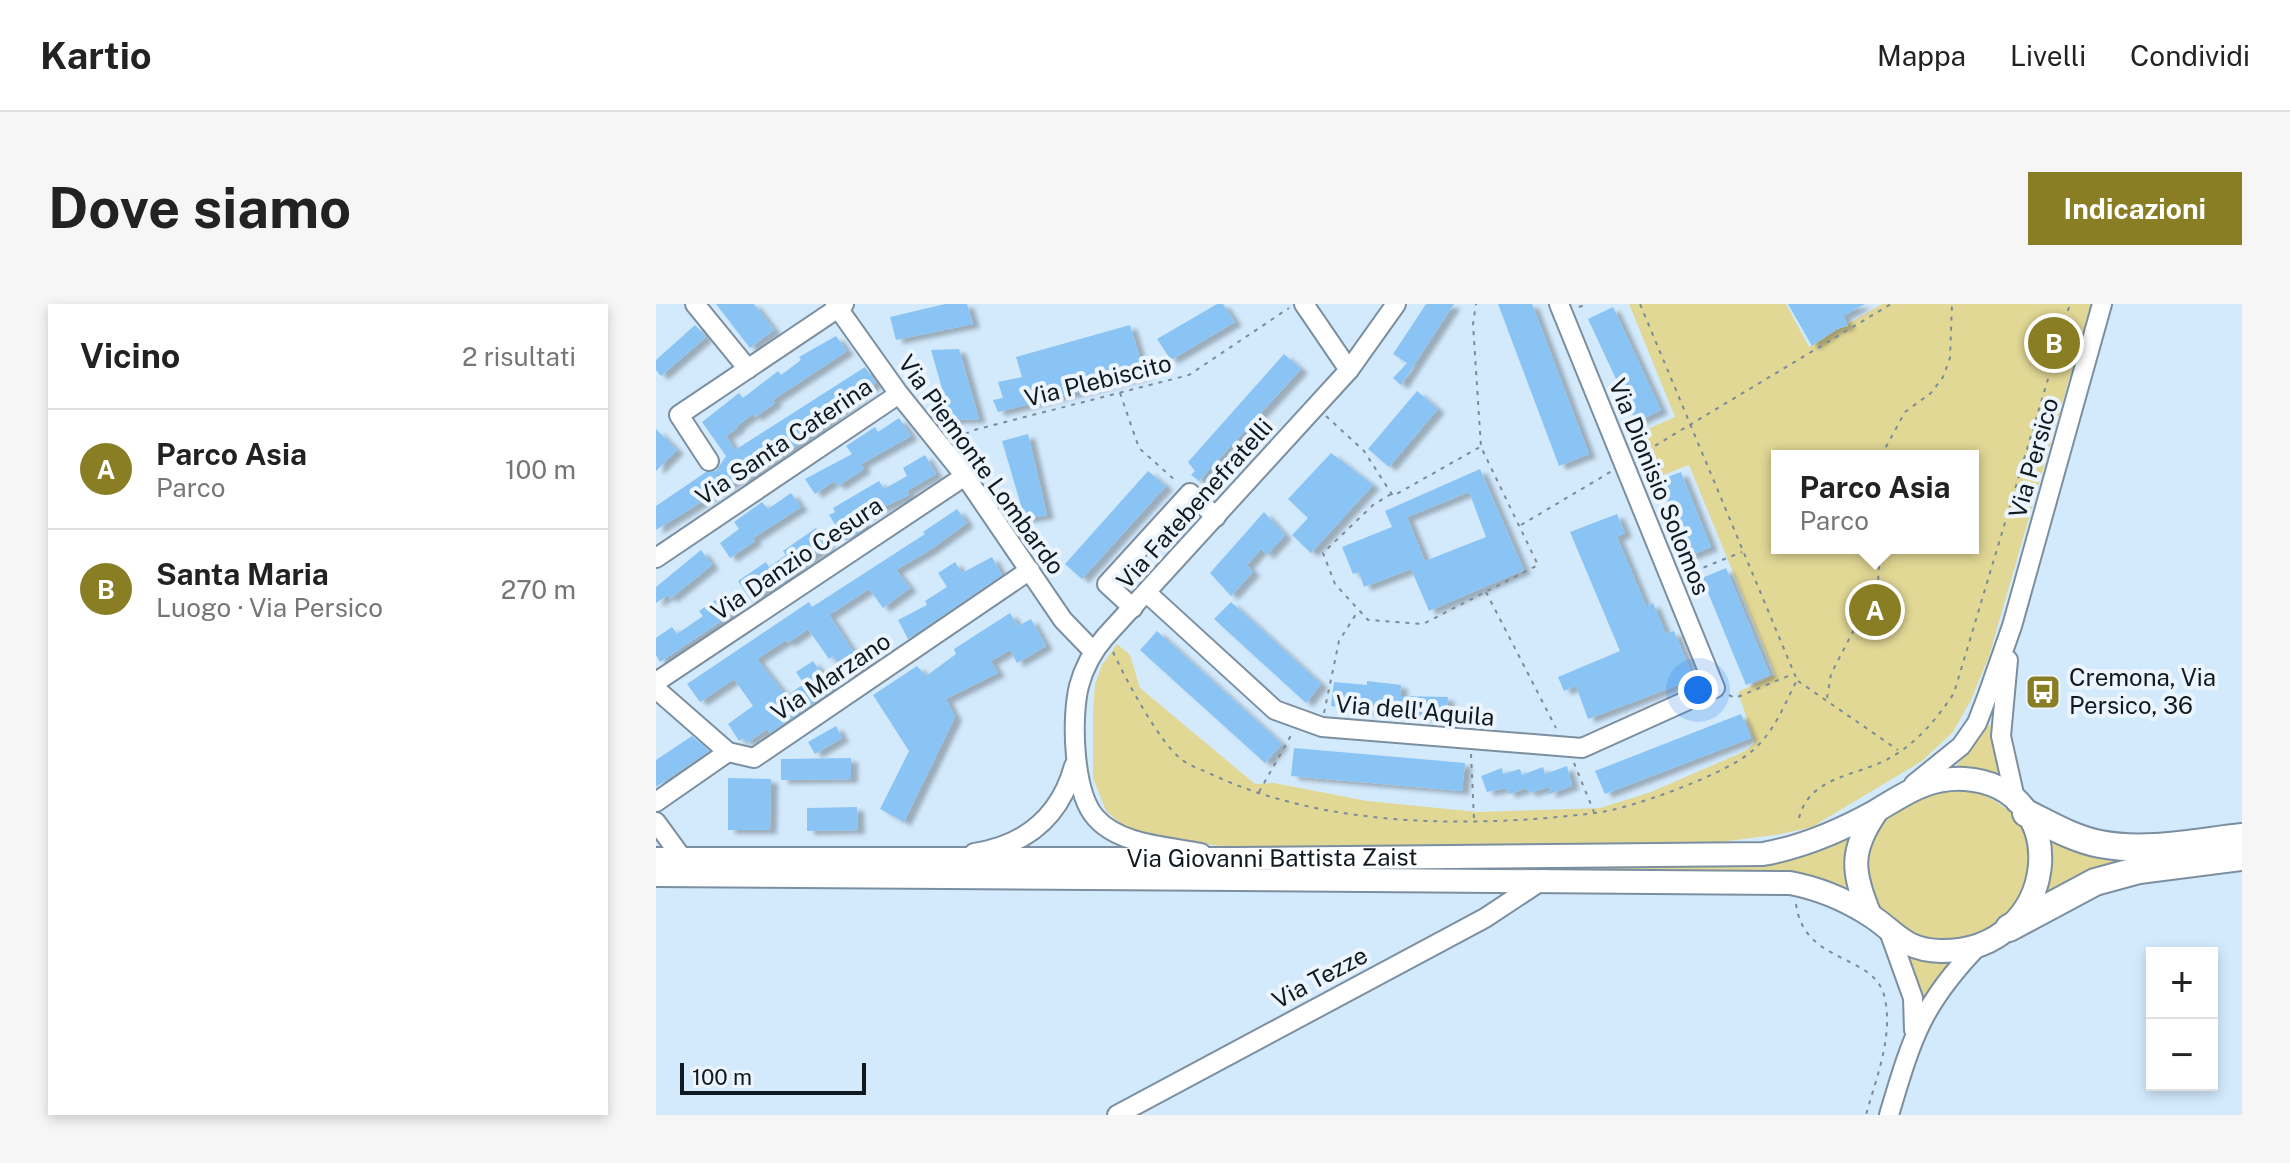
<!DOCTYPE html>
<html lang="it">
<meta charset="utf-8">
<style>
body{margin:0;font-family:"Public Sans",sans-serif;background:#f6f6f6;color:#222}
.controls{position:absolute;right:24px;bottom:24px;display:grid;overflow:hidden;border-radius:0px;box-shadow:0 4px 12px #0003}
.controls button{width:72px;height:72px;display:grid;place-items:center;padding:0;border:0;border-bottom:2px solid #e0e0e0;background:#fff;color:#222;font:40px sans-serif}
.scale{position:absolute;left:24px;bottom:20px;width:186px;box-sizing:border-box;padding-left:8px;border:4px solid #111920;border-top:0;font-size:22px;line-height:28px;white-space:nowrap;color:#111920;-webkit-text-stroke:6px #ecf5fd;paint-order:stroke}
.you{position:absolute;left:1042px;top:386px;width:28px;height:28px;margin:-20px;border:6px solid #fff;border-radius:50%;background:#1a73e8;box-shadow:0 0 0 12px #1a73e833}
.badge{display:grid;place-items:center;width:52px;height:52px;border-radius:50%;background:#897e24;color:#fff;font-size:26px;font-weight:700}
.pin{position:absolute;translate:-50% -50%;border:4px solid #fff;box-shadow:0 2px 8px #0006}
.popup{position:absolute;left:1115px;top:146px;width:208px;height:104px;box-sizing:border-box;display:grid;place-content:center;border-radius:0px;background:#fff;filter:drop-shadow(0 2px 6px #0005);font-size:26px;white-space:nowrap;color:#767676}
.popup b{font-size:30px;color:#222}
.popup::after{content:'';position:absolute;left:50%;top:100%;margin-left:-16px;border:16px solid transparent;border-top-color:#fff}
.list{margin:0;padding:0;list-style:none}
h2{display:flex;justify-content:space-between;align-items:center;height:104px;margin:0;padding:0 32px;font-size:34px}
h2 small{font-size:26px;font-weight:400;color:#767676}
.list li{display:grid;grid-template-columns:52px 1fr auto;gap:24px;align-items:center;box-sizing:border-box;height:120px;padding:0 32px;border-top:2px solid #e0e0e0}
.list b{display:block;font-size:30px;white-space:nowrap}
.list p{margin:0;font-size:26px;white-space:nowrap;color:#767676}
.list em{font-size:26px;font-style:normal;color:#767676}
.map{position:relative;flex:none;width:1586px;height:811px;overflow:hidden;border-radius:0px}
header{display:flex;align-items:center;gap:48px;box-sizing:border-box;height:112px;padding:0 40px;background:#fff;border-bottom:2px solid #e0e0e0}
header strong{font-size:38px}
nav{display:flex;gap:44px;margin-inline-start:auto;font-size:28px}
.intro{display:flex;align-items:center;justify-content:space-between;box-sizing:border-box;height:192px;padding:0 48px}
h1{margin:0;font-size:56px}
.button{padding:20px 36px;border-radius:0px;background:#897e24;color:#fff;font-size:28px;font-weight:700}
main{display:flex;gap:48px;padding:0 48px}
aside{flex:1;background:#fff;border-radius:0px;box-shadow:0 4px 12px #0003}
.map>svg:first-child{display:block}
.green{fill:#e1d895;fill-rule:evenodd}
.building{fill:#89c4f5;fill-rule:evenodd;filter:url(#shadow)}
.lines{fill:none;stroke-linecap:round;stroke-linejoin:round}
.minor-casing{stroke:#7b8fa0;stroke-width:22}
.major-casing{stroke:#7b8fa0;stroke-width:26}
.highway-casing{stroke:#7b8fa0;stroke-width:30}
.path{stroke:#7b8b99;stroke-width:2;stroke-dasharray:4 6;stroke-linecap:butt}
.minor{stroke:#fff;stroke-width:18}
.major{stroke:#fff;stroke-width:22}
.highway{stroke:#fff;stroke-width:26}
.labels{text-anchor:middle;stroke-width:8;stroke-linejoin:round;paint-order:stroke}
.street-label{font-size:24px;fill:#111920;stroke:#ecf5fd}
.poi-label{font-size:24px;fill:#111920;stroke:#ecf5fd;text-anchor:start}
</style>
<header>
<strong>Kartio</strong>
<nav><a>Mappa</a><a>Livelli</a><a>Condividi</a></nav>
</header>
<div class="intro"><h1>Dove siamo</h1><a class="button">Indicazioni</a></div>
<main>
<aside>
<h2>Vicino<small>2 risultati</small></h2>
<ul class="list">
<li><span class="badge">A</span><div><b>Parco Asia</b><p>Parco</p></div><em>100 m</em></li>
<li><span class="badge">B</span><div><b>Santa Maria</b><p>Luogo · Via Persico</p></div><em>270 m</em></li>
</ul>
</aside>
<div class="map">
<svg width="1586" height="811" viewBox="0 0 1586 811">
<defs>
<filter id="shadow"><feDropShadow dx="7" dy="4" stdDeviation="2" flood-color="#0004"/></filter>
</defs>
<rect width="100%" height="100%" fill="#d3eafd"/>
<!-- green -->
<g class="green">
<path d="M973,0H1130L1153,43L1226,0H1435L1333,352L1315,396L1297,428L1266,457L1156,523L1125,530L1026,543L592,546L487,531L470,524L450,507L437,474V406L439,380L446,361L461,340L474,351L484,384L599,480L618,479L711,497L822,508L944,504L995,488L1089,447L1099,439L1082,388L1119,371L1033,161L989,178L971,134L1019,113ZM1121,152H1317V244H1121Z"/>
<polygon points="1335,421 1346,471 1299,464 1329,423"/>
<path d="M1309,483C1459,536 1323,687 1244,622C1234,615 1224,608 1219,597C1192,525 1244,488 1309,483Z"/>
<polygon points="1385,521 1505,549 1384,597 1396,553"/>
<polygon points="1193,530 1189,552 1190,583 1187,585 1145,571 202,563 1111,559"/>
<polygon points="1247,644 1309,651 1263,710 1262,678"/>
</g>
<!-- building -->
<g class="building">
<polygon points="60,0 98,0 118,26 94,44"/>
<polygon points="289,0 311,0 317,20 240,36 234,13"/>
<polygon points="561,0 567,0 579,18 515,56 501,35"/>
<polygon points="770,0 798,0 745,81 737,74 751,59 737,50"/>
<polygon points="842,0 876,0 933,150 903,162"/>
<polygon points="1132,0 1209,0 1187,12 1192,22 1180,25 1156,42"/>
<polygon points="957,3 1005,106 980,118 932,15"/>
<polygon points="39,21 50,33 5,72 0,66 0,56"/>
<polygon points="474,21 489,71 342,108 337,96 347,94 342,78 366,73 360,53"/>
<polygon points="180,32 191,47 117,96 119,99 99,113 97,110 81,122 82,124 70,132 79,146 209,63 220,79 145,139 94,170 96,173 87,179 84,174 0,226 0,202 50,168 60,167 70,152 46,118 83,89 87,94 122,67 125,71 145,56 143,53"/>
<polygon points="303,45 323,115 295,116 275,46"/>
<polygon points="628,50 645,65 543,177 535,171 539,167 532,158"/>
<polygon points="761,87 782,105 733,163 712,145"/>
<polygon points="243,114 255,132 205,160 208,165 182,182 178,177 159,190 149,175 196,150 190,142 219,123 222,128"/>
<polygon points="0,125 21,146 0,167"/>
<polygon points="372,130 391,211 369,215 346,137"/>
<polygon points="675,149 717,181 655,249 636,231 652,214 632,195"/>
<polygon points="269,151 280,170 251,187 253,191 205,214 210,223 190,237 173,211 179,208 177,204 223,177 228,185 251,172 247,164"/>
<path d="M824,165L868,266L773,307L755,265L708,283L703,268L697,270L686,243L736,223L729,207ZM813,188L830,233L769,257L751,213Z"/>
<polygon points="492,167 510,182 426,275 409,260"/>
<polygon points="1025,168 1055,243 1033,252 1003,176"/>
<polygon points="135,189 145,203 97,234 99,237 74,254 64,239 83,225 78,218 106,198 112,205"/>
<polygon points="301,205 311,219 274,246 240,266 254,284 227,304 213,285 173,311 198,349 207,344 217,358 193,375 177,352 173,355 152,325 132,339 130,336 101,355 130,392 148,380 140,368 157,357 177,386 114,429 111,425 91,439 87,434 83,437 72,420 97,402 78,375 44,398 31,380 153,298 156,303 269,230 267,228"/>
<polygon points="608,208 629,231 611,251 605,245 591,261 597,268 575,292 554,269"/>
<polygon points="961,210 969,229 961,233 990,302 997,299 1010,330 1018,327 1038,375 932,415 920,382 908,387 902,373 964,347 914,228"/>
<polygon points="160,224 173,241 138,265 141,269 124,281 118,280 95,296 82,277 110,258 113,263 130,251 127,247"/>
<polygon points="45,246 56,261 14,295 12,291 0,299 0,283"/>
<polygon points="336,253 346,271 252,335 242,316 271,301 269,297 291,283 282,269 299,258 306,269"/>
<polygon points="1070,264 1114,371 1090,381 1046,274"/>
<polygon points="64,293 76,310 4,358 0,351 0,334 16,323 21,330 47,312 43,307"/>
<polygon points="575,298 665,380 650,399 558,315"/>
<polygon points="354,309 362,322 375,315 390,342 361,359 354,346 335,357 342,369 290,395 299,413 248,518 224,505 253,447 217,391 261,362 270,372 300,350 298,345"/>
<polygon points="501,327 626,440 609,459 484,346"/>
<polygon points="711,377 745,381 744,392 792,393 790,415 675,402 678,378 711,381"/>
<polygon points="1085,410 1095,434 949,490 939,467"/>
<polygon points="180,422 186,434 159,450 152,438"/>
<polygon points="36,432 53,447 0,483 0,456"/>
<polygon points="638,444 809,459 806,487 635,472"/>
<polygon points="195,454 195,475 125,476 125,455"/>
<polygon points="911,462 916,482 893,490 893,483 873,489 871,484 853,490 850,484 831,488 825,472 846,464 847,470 864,465 866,471 887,463 889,470"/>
<polygon points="72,474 115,475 114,526 72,526"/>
<polygon points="201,503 202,526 151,527 151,504"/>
</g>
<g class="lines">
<defs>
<g id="minor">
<polyline points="39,0 92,65"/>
<polyline points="179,0 243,90 309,172 407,316 437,347"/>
<polyline points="648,0 693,66"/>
<polyline points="1398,39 1402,40"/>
<polyline points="53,157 23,111 188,0"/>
<polyline points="0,254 243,90"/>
<polyline points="491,289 619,406 666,423 926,444 1059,384 903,0"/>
<polyline points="477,304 451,280 534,189 560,213"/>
<polyline points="1352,356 1345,432 1360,499"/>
<polyline points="0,378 309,172"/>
<polyline points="0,385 72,448"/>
<polyline points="1258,480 1305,442 1321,419 1331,393 1356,322 1446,0"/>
<polyline points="0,498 72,448 98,454 374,266"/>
<polyline points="0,518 27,555"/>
<path d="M318,549C370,541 404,513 418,462"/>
<path d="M545,549C511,542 464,541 440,514C417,489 415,414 423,382C428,363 437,347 449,333L693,66L740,0"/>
<polyline points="1234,630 1257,694 1258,726"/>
<polyline points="461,811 829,614 888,575"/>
<path d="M1233,811C1256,734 1265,701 1323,641"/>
</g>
<g id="major">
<path id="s1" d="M0,555H579L1107,550C1147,543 1184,527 1220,507C1249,490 1271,473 1309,475C1420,483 1405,648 1285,647C1246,646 1240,627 1212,610C1188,595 1161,584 1134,579L0,571"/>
<path d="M1214,611C1196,568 1193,547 1221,507"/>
</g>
<g id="highway">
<path d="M1370,509C1394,521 1418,535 1444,540C1490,549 1540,538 1586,533"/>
<polyline points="1353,624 1439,578 1483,566 1586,553"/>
</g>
</defs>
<!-- minor casing -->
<use href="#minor" class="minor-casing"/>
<!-- major casing -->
<use href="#major" class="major-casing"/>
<!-- highway casing -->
<use href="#highway" class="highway-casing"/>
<!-- path -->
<g class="path">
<polyline points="923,3 931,0"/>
<polyline points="1406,26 1414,0"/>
<polyline points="464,89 483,144 521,178"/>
<polyline points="670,112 708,147 737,192 824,143"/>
<polyline points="300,134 318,126 533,71 633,4"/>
<polyline points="982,152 1235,0"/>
<polyline points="1225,152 1249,108 1275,89 1287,73 1294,54 1296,0"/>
<polyline points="62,171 72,186"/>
<polyline points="735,190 717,201 667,249 679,280 712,316 767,320 882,261 825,143 817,20 820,0"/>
<polyline points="865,221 956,167"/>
<polyline points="1029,271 1086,248"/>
<polyline points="830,288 900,424"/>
<path d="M457,348C469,374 503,438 525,455C533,462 547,466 557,471C671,524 817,524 939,509C975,505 1063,472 1091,451C1117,432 1127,403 1141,376L984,0"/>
<polyline points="1142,377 1242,446"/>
<polyline points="1073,391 1079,394 1137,370"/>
<polyline points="1171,394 1175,370 1222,279 1224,244"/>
<polyline points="668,409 683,337 702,307"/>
<polyline points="815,450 818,515"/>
<polyline points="918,459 938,508"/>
<polyline points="603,488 637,428"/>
<path d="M1143,514C1154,472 1198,473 1232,455C1260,440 1281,415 1298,389L1398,55"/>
<path d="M1140,600C1148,662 1220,648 1229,695C1237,734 1220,774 1210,811"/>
</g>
<!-- minor -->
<use href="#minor" class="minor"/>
<!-- major -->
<use href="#major" class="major"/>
<!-- highway -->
<use href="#highway" class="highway"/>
</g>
<!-- icons -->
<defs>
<symbol id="bus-square" viewBox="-11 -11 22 22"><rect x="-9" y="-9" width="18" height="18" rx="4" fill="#897e24" stroke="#ecf5fd"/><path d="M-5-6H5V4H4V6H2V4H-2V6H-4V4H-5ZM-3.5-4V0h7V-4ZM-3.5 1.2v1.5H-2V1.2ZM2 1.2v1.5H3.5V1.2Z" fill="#fff"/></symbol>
</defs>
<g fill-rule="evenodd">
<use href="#bus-square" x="1367" y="368" width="40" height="40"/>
</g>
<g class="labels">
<!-- street labels -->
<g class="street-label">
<text transform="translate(442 77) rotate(-14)" y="8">Via Plebiscito</text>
<text transform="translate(128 138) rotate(-34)" y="8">Via Santa Caterina</text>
<text transform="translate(1378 154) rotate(-74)" y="8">Via Persico</text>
<text transform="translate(325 161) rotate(54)" y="8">Via Piemonte Lombardo</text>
<text transform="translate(1003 183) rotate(68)" y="8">Via Dionisio Solomos</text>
<text transform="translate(539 200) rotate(-48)" y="8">Via Fatebenefratelli</text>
<text transform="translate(141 255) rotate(-34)" y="8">Via Danzio Cesura</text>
<text transform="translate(175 373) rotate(-34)" y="8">Via Marzano</text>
<text transform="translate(759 407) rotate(5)" y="8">Via dell'Aquila</text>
<text dy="8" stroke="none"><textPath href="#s1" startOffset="616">Via Giovanni Battista Zaist</textPath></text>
<text transform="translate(664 674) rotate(-28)" y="8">Via Tezze</text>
</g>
<!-- poi labels -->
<g class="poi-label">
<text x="1413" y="382">Cremona, Via<tspan x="1413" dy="28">Persico, 36</tspan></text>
</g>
</g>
</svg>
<div class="controls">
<button>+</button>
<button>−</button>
</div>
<div class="scale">100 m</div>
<div class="you"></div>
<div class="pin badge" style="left:1219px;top:306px">A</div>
<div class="popup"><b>Parco Asia</b>Parco</div>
<div class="pin badge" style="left:1398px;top:39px">B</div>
</div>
</main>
